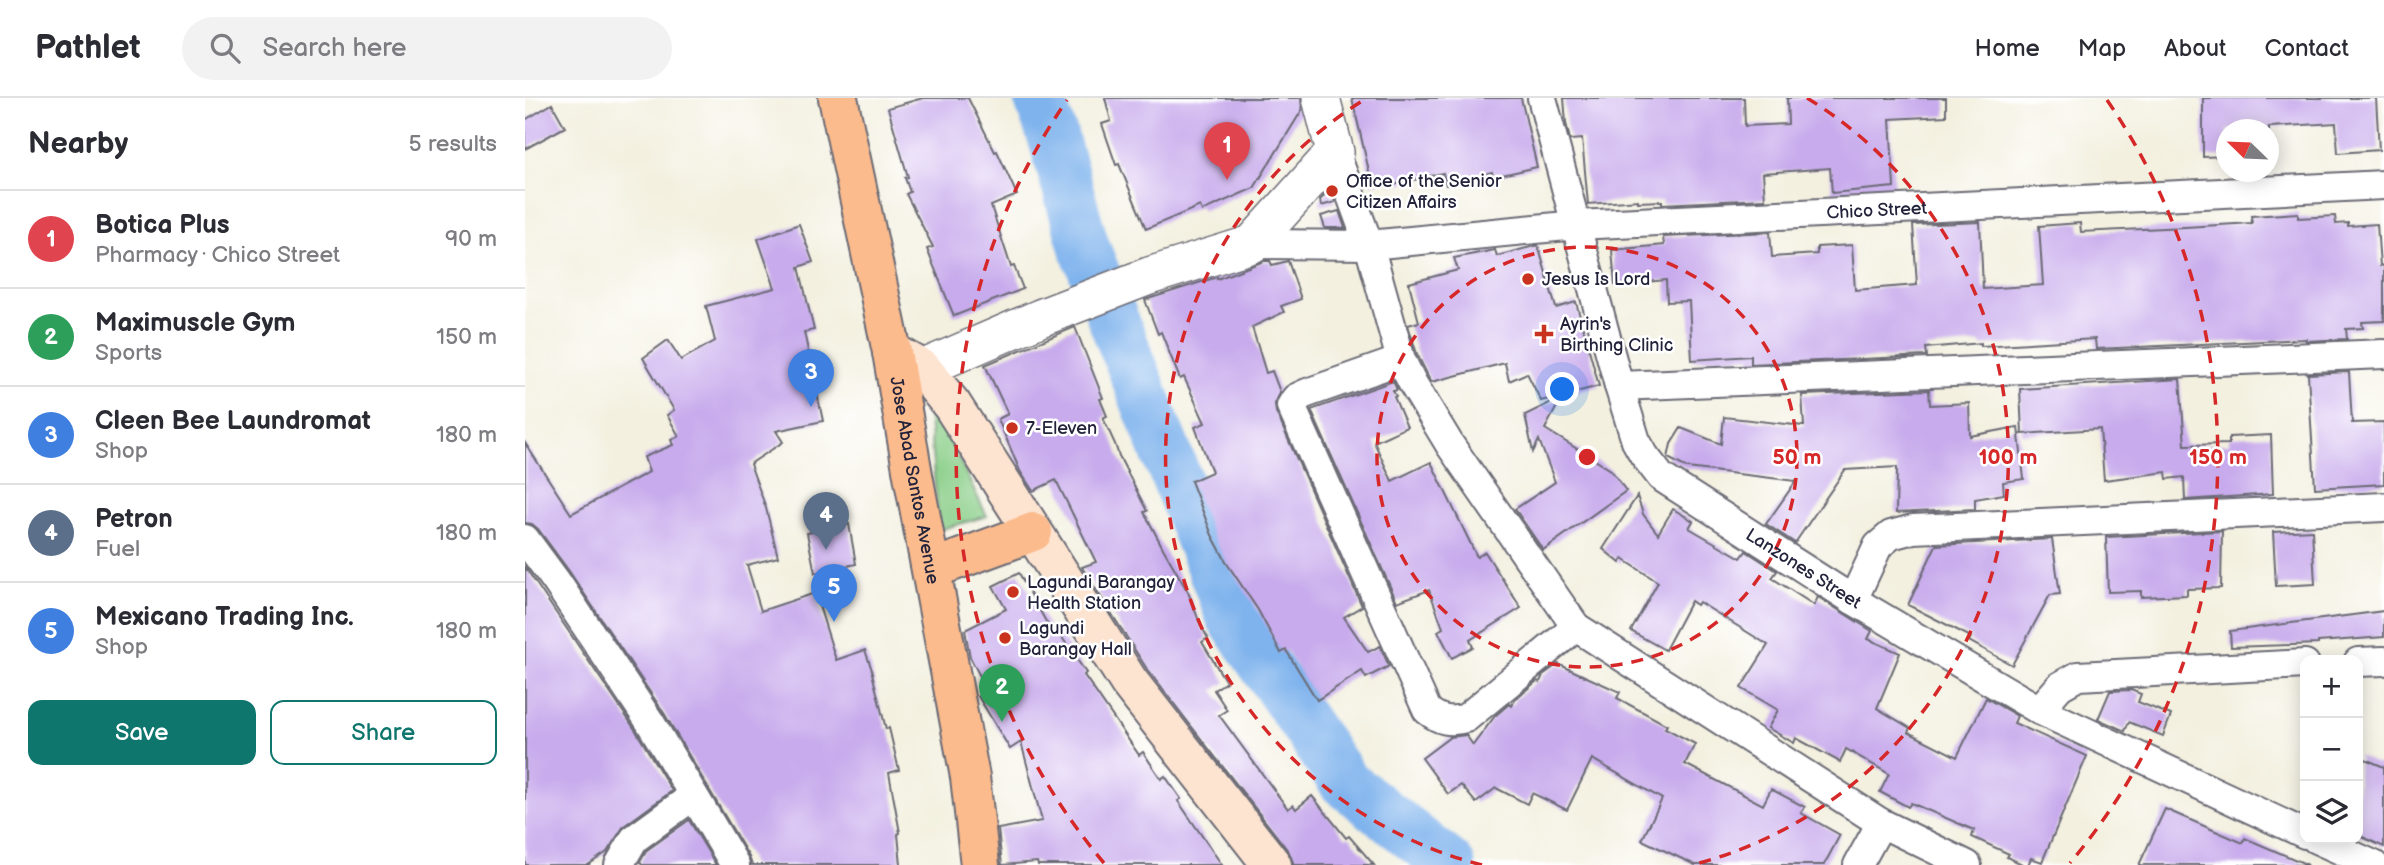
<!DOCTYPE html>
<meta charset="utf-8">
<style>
body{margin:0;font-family:"Balsamiq Sans",sans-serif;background:#f2f2f3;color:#2b2b33}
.controls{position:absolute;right:21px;bottom:21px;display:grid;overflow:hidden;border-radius:14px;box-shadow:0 4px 18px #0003}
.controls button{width:63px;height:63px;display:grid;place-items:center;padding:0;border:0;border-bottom:2px solid #e1e1e2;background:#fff;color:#2b2b33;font:35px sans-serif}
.compass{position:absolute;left:1691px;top:21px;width:63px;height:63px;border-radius:50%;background:#fff;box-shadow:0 4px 18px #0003;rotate:293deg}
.you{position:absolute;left:1038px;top:292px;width:24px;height:24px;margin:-18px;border:5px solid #fff;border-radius:50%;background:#1a73e8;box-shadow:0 0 0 10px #1a73e833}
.badge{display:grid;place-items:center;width:46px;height:46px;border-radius:50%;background:#0f766e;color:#fff;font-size:23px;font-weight:700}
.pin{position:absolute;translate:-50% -58px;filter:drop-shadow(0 2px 4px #0008)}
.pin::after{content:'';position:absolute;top:37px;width:24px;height:21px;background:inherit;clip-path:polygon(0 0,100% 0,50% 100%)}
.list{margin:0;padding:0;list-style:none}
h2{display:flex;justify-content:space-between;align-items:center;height:91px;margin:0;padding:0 28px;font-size:30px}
h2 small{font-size:23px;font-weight:400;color:#7c7c81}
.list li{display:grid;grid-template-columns:46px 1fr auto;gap:21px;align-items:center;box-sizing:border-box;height:98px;padding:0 28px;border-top:2px solid #e1e1e2}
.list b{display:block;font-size:26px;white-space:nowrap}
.list p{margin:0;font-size:23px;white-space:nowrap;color:#7c7c81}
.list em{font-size:23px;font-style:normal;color:#7c7c81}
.actions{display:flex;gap:14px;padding:21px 28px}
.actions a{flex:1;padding:16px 0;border:2px solid #0f766e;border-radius:14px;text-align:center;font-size:24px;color:#0f766e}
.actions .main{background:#0f766e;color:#fff}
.icon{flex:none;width:38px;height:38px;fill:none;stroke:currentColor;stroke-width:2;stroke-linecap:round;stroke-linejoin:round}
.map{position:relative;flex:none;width:1859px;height:767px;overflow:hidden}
header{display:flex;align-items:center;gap:42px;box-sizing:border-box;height:98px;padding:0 35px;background:#fff;border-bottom:2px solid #e1e1e2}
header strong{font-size:33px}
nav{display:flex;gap:38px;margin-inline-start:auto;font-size:24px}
.search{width:490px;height:63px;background:#f2f2f3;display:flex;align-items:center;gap:18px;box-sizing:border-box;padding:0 24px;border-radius:38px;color:#7c7c81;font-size:26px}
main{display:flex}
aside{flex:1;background:#fff}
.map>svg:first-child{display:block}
.green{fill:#88cd86;stroke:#557860;stroke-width:2}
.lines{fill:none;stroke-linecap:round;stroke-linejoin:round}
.river{stroke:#7fb3ed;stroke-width:51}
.building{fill:#c8abec}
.minor-casing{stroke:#6b6a74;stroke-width:32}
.tertiary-casing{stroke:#6b6a74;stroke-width:40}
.secondary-casing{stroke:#6b6a74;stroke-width:42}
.trunk-casing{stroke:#6b6a74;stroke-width:42}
.minor{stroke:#fff;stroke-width:28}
.tertiary{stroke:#fff;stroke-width:37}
.secondary{stroke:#fde4d1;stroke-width:38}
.trunk{stroke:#fbbb8d;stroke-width:38}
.ring{fill:none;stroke:#d62828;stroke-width:3.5;stroke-dasharray:12 9}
.poi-dot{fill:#c8321e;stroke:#fff;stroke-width:2.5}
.labels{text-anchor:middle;stroke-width:5;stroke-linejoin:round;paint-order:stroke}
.poi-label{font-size:18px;fill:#22223b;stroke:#fff;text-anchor:start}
.street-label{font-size:18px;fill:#22223b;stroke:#fff}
.centre{fill:#d62828;stroke:#fff;stroke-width:3.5}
.ring-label{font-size:21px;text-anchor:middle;font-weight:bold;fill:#d62828;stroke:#fff;stroke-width:5;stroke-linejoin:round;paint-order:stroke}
</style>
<header>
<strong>Pathlet</strong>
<div class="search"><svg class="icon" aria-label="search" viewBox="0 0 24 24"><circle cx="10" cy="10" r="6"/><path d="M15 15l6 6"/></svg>Search here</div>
<nav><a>Home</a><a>Map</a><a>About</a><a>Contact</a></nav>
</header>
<main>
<aside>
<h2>Nearby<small>5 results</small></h2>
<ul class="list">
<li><span class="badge" style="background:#e0444e">1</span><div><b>Botica Plus</b><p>Pharmacy · Chico Street</p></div><em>90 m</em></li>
<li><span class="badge" style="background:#2e9e5b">2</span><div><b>Maximuscle Gym</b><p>Sports</p></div><em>150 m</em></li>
<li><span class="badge" style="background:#3f7fe0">3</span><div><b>Cleen Bee Laundromat</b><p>Shop</p></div><em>180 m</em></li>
<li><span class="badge" style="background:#5c6f8a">4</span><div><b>Petron</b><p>Fuel</p></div><em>180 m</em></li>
<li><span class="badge" style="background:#3f7fe0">5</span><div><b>Mexicano Trading Inc.</b><p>Shop</p></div><em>180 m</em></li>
</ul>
<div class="actions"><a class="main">Save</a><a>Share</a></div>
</aside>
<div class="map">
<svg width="1859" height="767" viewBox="0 0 1859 767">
<rect width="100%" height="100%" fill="#fff"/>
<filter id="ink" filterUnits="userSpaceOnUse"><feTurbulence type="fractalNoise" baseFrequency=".0143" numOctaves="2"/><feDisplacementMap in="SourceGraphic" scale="14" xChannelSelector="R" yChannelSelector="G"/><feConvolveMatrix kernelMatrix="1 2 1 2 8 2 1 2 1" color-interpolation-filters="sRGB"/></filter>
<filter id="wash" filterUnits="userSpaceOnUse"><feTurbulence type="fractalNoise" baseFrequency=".00686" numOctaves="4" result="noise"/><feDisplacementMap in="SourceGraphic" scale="28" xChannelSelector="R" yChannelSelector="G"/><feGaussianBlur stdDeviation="1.57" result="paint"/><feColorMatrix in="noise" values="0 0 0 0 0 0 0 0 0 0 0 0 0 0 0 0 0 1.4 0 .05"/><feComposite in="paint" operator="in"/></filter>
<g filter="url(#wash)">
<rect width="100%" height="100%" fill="#f3f0df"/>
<!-- green -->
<polygon class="green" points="408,309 462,418 414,432 403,312"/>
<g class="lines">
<!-- river -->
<polyline class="river" points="514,0 528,39 559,148 707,520 819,684 925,767"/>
</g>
<g id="blocks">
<!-- building -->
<g class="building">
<polygon points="398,0 443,0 470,54 472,53 492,97 466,108 486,169 489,168 498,191 429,218 402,151 408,149 381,96 385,94 380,80 383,79 363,10"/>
<polygon points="580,0 776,0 777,12 729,90 677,113 675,108 621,131 594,66 591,67 577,26 586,23"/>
<polygon points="827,0 996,0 1012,69 968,79 967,74 921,87 918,75 868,87 867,81 847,86"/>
<polygon points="1039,0 1219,0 1220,28 1263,26 1262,0 1421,0 1421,18 1365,21 1369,89 1307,95 1305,70 1238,75 1240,101 1137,106 1137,103 1113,104 1113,102 1063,106 1057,41 1045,42 1041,25"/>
<polygon points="1678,0 1851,0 1854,52 1813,55 1811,25 1744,29 1744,57 1744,32 1702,32 1702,58 1678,59"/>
<polygon points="27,6 40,29 0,51 0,22"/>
<polygon points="806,90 810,104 796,108 795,102"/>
<polygon points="814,113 820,130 800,130 796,118"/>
<polygon points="1773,115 1773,120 1810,118 1811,126 1823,125 1823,128 1852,126 1855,168 1859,167 1859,223 1837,224 1838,230 1821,231 1822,241 1781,243 1781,241 1571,251 1570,241 1456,248 1456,245 1401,250 1402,258 1226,266 1226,258 1167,262 1164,203 1142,204 1141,182 1090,187 1087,152 1139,147 1138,139 1245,134 1247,159 1292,156 1292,149 1327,147 1330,192 1392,187 1388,127 1455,124 1458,191 1518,187 1514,128 1555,125 1556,134 1660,129 1727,125 1726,118"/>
<polygon points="274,126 288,164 274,169 289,232 279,234 298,323 251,333 258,344 225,366 241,410 253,459 222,467 236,513 290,495 311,562 340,552 348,575 347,575 361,631 364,630 374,672 364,675 375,735 373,736 376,767 227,767 224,759 139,615 44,473 13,431 7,426 0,425 0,345 46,416 124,374 119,359 148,347 146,342 154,338 142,317 149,312 118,260 143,242 156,262 190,243 181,208 250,190 233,141"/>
<polygon points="1013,147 1031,210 1051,204 1074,288 1016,303 1002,275 984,283 980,265 906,284 892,256 883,227 894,224 884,185 933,172 929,160 970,152 972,158"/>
<polygon points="739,163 745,163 747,167 763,163 776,201 756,208 759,214 727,229 741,275 747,273 755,294 750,306 751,314 837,508 819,519 843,554 855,548 864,568 841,580 837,573 792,602 761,552 756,555 733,512 703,467 687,437 666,383 687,374 670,329 680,325 659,279 655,281 636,234 633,236 620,202 692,179 692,181"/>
<polygon points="550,229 578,300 575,301 582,318 578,320 590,346 594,358 622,413 619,414 639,452 663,494 676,528 683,540 677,544 701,584 689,592 702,612 694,617 763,711 768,707 771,711 787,698 821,740 824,738 849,767 769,767 764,754 622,571 558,471 557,469 571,464 531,382 508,393 495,373 473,321 483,316 460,267"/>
<polygon points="1824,274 1827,325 1859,324 1859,386 1790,390 1783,276"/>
<polygon points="1655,281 1660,347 1704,346 1704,339 1746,337 1748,396 1660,402 1659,379 1642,381 1641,374 1579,382 1575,331 1497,336 1495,291"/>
<polygon points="868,283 872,292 868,293 871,298 869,299 882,329 849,344 867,383 906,364 952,459 960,454 996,510 945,542 948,549 927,560 913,533 918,530 904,492 872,504 786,312"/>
<polygon points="1404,292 1405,307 1444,305 1445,338 1493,329 1499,381 1478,384 1479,396 1450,401 1450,411 1371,415 1372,369 1320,372 1270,445 1241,426 1271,383 1162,370 1143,360 1146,346 1156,330 1196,346 1199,319 1279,328 1277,297"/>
<polygon points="1037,299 1020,331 1086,372 1101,393 1018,452 990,411 1030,384 1014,342 1008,354 1000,317"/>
<polygon points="1112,398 1118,416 1133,436 1148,411 1168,423 1164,430 1216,460 1221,453 1252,473 1247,480 1289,507 1293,499 1347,533 1343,541 1375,555 1352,610 1385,630 1383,634 1432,659 1461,600 1492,618 1489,625 1562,658 1517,764 1506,760 1503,767 1499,767 1482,759 1484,756 1447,739 1449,732 1386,705 1383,709 1355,694 1364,676 1321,651 1315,664 1271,640 1269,645 1243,630 1253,612 1216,590 1243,547 1174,504 1172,507 1166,503 1140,552 1106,533 1133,484 1098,461 1095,465 1078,451"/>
<polygon points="324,426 331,466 290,475 282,435"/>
<polygon points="1787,432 1790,486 1751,488 1748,434"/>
<polygon points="1697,433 1696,490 1662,491 1662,497 1616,499 1616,493 1583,494 1581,439"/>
<polygon points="1527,441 1535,496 1525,497 1487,567 1444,543 1446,539 1383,507 1411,447"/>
<polygon points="0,469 111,633 147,693 99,728 82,754 63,767 0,767"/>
<polygon points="494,475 529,538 534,535 561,575 559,577 614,657 618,654 636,681 640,678 656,701 653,703 697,767 513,767 512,764 477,767 473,731 517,723 496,644 485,651 453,598 462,592 445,559 440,532 481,511 468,488"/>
<polygon points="1859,513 1859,539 1793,544 1793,546 1706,549 1705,533"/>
<polygon points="1033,566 1095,594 1092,600 1142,627 1140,630 1170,646 1160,666 1238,707 1246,691 1280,709 1276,715 1315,737 1299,767 1170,767 1117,742 1137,701 1067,661 1042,712 1007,695 1002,706 971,690 951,705 936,687 923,696 897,660 925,639 941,637 948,647 970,618 984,606 987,608 990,601 1012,583 1015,584 1018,577"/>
<polygon points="1606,592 1616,596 1613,604 1646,617 1638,638 1604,624 1600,633 1573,621 1585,593"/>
<polygon points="1833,658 1859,669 1859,749 1833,737"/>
<polygon points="1640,711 1718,745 1720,740 1783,767 1614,767"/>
<polygon points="164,722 191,767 117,767 115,764 122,752"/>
</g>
</g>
</g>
<g filter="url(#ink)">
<use href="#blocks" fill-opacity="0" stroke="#6b6a74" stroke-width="2"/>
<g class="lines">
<defs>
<g id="minor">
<path id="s1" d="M1017,0L1094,288L1111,343L1119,357L1136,379L1328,502L1514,612L1780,736"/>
<polyline points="810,54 844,147 876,262 888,286 925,347 1051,529 1356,725 1442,767"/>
<path id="s2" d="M727,146L844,147L1052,127L1859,87"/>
<path d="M876,262L782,295L771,300L766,308L902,612C914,622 925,625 941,620L1051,529"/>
<polyline points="1094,288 1859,256"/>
<polyline points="0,441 31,483 125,624 210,767"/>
<polyline points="1328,502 1353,448 1366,437 1388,431 1859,409"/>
<polyline points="1833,564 1859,563"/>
<polyline points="1514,612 1535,588 1553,578 1780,566"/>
<polyline points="1791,741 1849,767"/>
<polyline points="94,767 109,741 168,698"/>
<polyline points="1333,767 1356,725"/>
</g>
<polyline id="tertiary" points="397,271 515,220 624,178 727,146 810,54 796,0"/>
<polyline id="secondary" points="367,254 397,271 427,307 604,584 747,767"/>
<g id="trunk">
<path id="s3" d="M313,0L367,254L388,377L445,679L455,767"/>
<polyline points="407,471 508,434"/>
</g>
</defs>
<!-- minor casing -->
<use href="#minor" class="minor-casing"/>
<!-- tertiary casing -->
<use href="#tertiary" class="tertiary-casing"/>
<!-- secondary casing -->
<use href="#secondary" class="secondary-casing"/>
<!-- trunk casing -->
<use href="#trunk" class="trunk-casing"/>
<!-- minor -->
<use href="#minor" class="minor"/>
<!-- tertiary -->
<use href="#tertiary" class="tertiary"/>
<!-- secondary -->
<use href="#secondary" class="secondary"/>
<!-- trunk -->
<use href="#trunk" class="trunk"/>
</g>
</g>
<!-- distance rings -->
<g class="ring">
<circle cx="1062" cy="359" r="210"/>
<path d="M957 767A421 421 0 0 1 842 0M1282 0A421 421 0 0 1 1167 767"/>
<path d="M579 765A631 631 0 0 1 542 2M1582 2A631 631 0 0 1 1545 765"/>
</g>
<!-- markers -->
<g class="poi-dot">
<circle cx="807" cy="93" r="7"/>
<circle cx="1003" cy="181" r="7"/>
<path d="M1015.5 225.5h7v7h7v7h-7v7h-7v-7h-7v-7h7z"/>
<circle cx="487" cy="330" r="7"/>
<circle cx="488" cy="494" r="7"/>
<circle cx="480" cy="540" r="7"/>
</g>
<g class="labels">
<!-- poi labels -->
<g class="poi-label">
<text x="821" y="89">Office of the Senior<tspan x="821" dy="21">Citizen Affairs</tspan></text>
<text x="1017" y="187">Jesus Is Lord</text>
<text x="1035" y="232">Ayrin's<tspan x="1035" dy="21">Birthing Clinic</tspan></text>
<text x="501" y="336">7-Eleven</text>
<text x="502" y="490">Lagundi Barangay<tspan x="502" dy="21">Health Station</tspan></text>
<text x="494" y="536">Lagundi<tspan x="494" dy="21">Barangay Hall</tspan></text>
</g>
<!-- street labels -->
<g class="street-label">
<text dy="6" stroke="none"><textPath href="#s2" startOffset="626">Chico Street</textPath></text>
<text dy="6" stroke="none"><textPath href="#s3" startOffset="390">Jose Abad Santos Avenue</textPath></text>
<text dy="6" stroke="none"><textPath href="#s1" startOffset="569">Lanzones Street</textPath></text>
</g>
</g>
<circle cx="1062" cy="359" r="10" class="centre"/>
<g class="ring-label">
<text x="1272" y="366">50 m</text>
<text x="1483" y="366">100 m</text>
<text x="1693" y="366">150 m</text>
</g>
</svg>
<div class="controls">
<button>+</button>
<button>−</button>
<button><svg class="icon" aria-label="layers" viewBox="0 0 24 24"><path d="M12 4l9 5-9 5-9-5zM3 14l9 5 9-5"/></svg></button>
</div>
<svg class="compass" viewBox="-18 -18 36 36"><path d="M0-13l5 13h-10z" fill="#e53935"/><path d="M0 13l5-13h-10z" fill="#7c7c81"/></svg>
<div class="you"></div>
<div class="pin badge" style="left:702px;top:82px;background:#e0444e">1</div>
<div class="pin badge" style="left:477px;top:624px;background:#2e9e5b">2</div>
<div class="pin badge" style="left:286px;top:309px;background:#3f7fe0">3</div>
<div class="pin badge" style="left:301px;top:452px;background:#5c6f8a">4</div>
<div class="pin badge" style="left:309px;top:524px;background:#3f7fe0">5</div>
</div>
</main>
